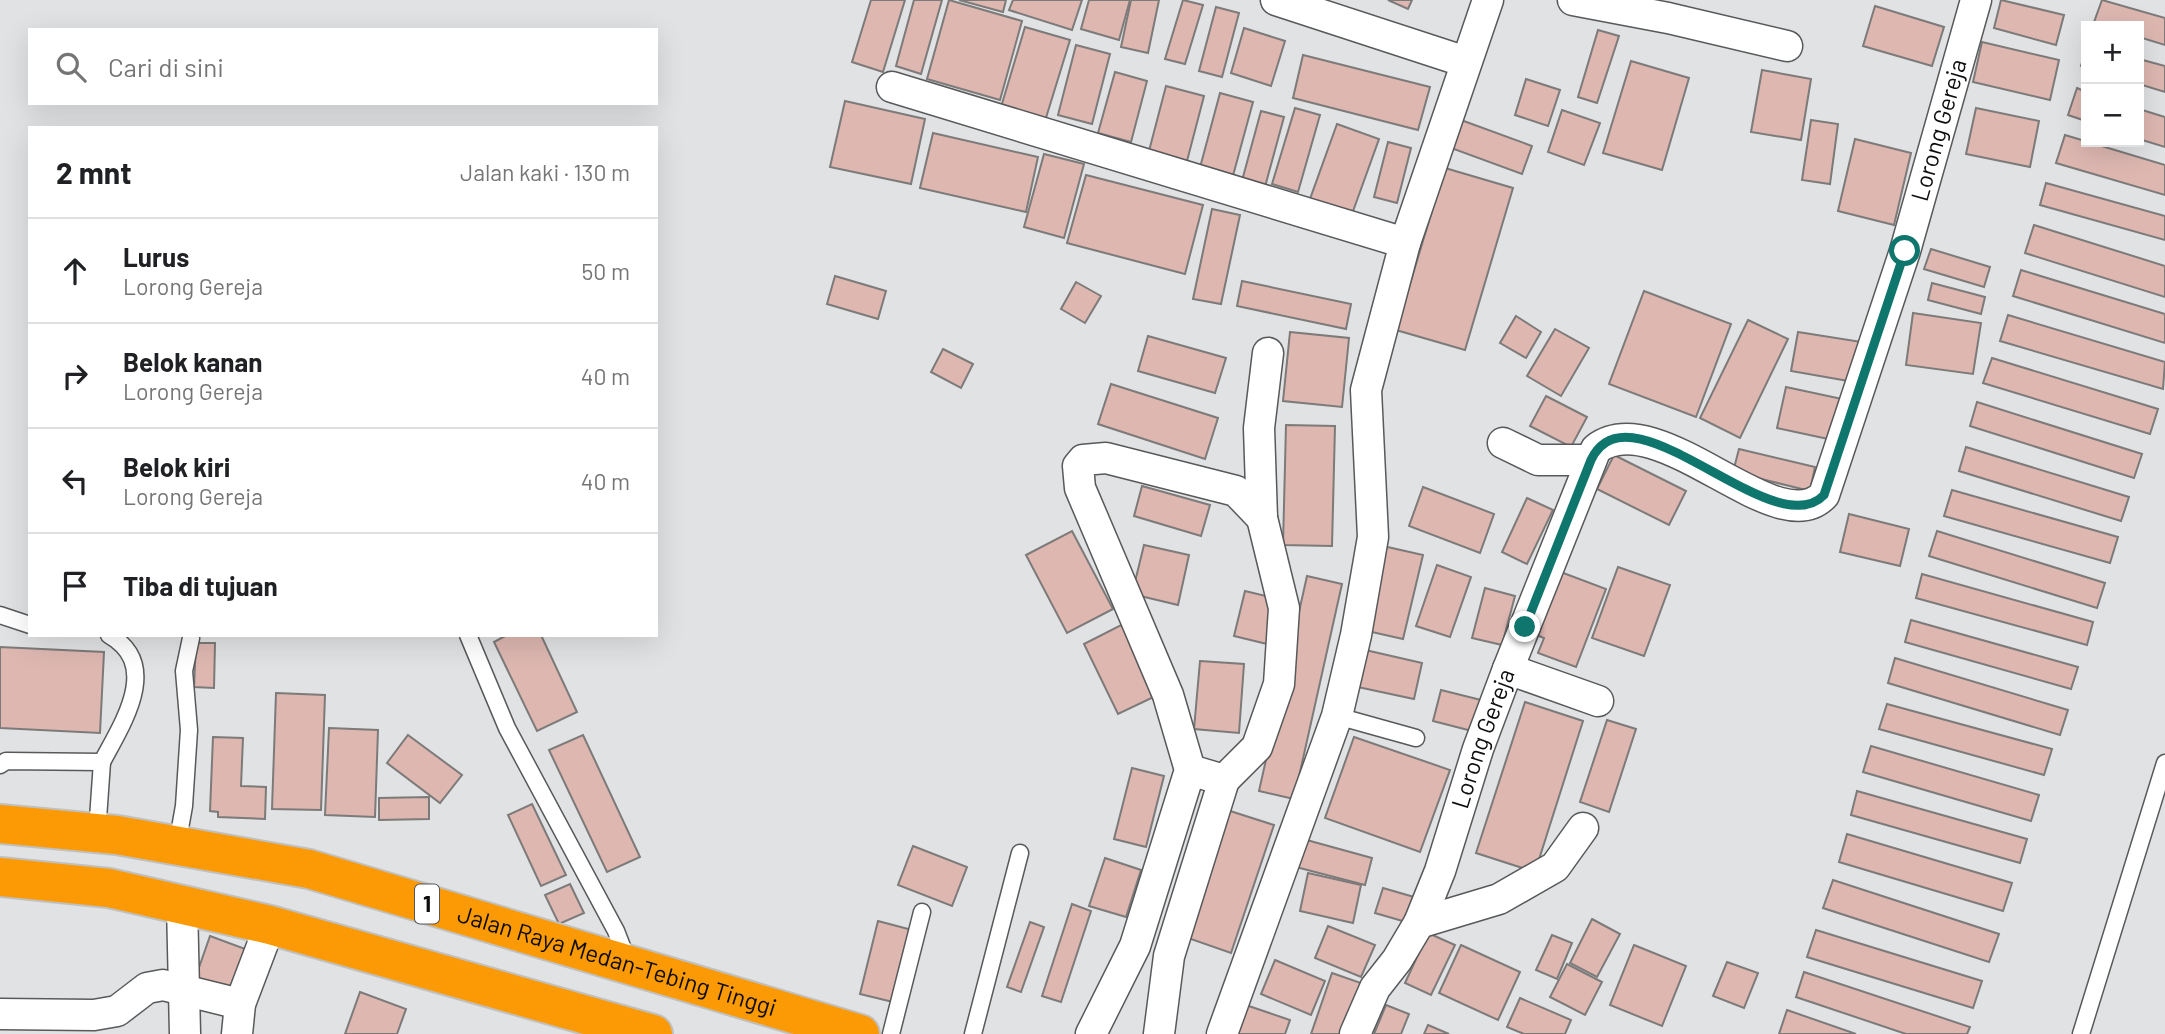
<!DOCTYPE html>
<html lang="id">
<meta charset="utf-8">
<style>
body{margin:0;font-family:Barlow,sans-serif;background:#f6f6f6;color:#202124}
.controls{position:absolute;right:21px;top:21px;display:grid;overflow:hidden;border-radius:0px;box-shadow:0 7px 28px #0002}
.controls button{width:63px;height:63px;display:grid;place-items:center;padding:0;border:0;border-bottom:2px solid #e0e0e0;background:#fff;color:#202124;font:35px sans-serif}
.stop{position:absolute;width:21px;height:21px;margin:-16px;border:5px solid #0f766e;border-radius:50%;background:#fff}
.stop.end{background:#0f766e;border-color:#fff;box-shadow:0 2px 7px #0008}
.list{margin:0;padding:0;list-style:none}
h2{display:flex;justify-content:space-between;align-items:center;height:91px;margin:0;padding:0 28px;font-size:30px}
h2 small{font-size:23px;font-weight:400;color:#757577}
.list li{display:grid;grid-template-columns:46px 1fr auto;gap:21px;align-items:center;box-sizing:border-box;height:105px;padding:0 28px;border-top:2px solid #e0e0e0}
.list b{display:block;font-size:26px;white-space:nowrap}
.list p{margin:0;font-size:23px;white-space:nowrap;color:#757577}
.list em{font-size:23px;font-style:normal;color:#757577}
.icon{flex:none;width:38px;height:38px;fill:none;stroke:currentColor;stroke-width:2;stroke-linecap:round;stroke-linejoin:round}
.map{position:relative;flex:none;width:2165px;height:1034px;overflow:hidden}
.search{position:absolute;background:#fff;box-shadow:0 7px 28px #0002;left:28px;top:28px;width:630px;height:77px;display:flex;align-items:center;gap:18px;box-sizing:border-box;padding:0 24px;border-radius:0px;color:#757577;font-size:26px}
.panel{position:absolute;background:#fff;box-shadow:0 7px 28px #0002;left:28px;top:126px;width:630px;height:511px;border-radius:0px}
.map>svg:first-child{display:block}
.building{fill:#deb7b1;stroke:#7d7a7a;stroke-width:2}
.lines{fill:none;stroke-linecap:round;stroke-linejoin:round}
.lane-casing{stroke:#57595a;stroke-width:19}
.street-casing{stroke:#57595a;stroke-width:33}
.highway-casing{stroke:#c0c0c0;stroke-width:42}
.lane{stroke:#fff;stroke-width:16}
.street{stroke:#fff;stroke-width:30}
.highway{stroke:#fc9a05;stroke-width:38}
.route{stroke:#0f766e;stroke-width:9}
.labels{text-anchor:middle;stroke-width:7;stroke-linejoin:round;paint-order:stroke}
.shield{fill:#fff;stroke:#565656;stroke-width:2}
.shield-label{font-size:23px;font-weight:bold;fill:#0d0d0e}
.street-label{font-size:24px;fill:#0d0d0e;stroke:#fff}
</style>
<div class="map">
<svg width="2165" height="1034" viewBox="0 0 2165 1034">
<rect width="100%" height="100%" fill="#e0e2e3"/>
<!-- building -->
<g class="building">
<polygon points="871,0 905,0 883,72 852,62"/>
<polygon points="914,0 942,0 921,74 896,66"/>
<polygon points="949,0 1022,21 1000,100 927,79"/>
<polygon points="959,0 1006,0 1003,12"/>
<polygon points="1013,0 1082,0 1072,30 1009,10"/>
<polygon points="1089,0 1130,0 1119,40 1081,29"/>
<polygon points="1131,0 1159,0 1148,53 1121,47"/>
<polygon points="1183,0 1203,5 1185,64 1165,59"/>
<polygon points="1388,0 1412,0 1408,9"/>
<polygon points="2001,0 2064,15 2056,45 1994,28"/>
<polygon points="2102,0 2165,18 2165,45 2139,37 2139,26 2107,26 2094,22"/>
<polygon points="1875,6 1944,27 1932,66 1863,46"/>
<polygon points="1216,7 1239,13 1222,77 1199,71"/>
<polygon points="1025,27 1070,40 1045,121 1001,107"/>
<polygon points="1244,28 1285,41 1271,86 1231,73"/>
<polygon points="1598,30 1619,36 1597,103 1578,97"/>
<polygon points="1982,42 2059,60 2050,100 1973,82"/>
<polygon points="1076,45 1110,54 1092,124 1058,115"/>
<polygon points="2086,49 2086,68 2081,66"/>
<polygon points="1303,55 1430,87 1418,130 1293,98"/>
<polygon points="2139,59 2165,66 2165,92 2139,84"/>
<polygon points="1631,61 1689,78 1662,170 1603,153"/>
<polygon points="1762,70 1811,79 1801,140 1751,132"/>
<polygon points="1115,72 1147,81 1131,142 1098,133"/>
<polygon points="1526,79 1560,90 1548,126 1515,115"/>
<polygon points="1166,86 1204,96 1187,161 1149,151"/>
<polygon points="2077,88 2086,92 2086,121 2068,115"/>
<polygon points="1220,93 1253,102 1231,183 1198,175"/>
<polygon points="845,101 925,119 911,184 830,167"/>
<polygon points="1295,108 1320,115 1298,192 1272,184"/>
<polygon points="1976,108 2039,121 2030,167 1966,154"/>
<polygon points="2139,109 2165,117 2165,147 2139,139"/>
<polygon points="1562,110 1600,123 1584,165 1548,152"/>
<polygon points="1261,111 1284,117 1263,194 1240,188"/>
<polygon points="1461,120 1532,146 1522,174 1451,148"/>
<polygon points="1811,120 1838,124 1830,184 1802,180"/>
<polygon points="1337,124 1379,139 1352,214 1310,199"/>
<polygon points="933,133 1038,157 1026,212 920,188"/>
<polygon points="2065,135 2165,165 2165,195 2056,163"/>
<polygon points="1855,139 1911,153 1894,225 1838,211"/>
<polygon points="1388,142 1411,148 1397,203 1374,197"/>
<polygon points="1044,154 1084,164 1064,238 1024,227"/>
<polygon points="1445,168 1513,188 1465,350 1396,330"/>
<polygon points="1086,175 1203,205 1185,274 1067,243"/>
<polygon points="2046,183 2165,216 2165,240 2040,205"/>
<polygon points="1212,209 1240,215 1221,304 1193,299"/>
<polygon points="2034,225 2165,266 2165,297 2025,253"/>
<polygon points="1931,249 1990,267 1984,287 1924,269"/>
<polygon points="2021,270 2165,314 2165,343 2013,296"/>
<polygon points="835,276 886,291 878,319 827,304"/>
<polygon points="1242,281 1351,304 1346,329 1237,306"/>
<polygon points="1076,282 1101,296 1085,323 1061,309"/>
<polygon points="1932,283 1985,297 1981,314 1928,300"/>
<polygon points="1644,291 1731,324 1696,417 1609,384"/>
<polygon points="1913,313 1981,323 1973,374 1906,365"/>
<polygon points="2008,315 2165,362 2163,389 2000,341"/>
<polygon points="1516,316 1541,332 1526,358 1500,343"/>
<polygon points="1748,320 1788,339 1740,438 1700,418"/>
<polygon points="1555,329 1589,348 1561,396 1527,376"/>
<polygon points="1290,332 1349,338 1342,407 1283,401"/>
<polygon points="1798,332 1868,343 1860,383 1791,371"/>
<polygon points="1148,336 1226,358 1215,393 1138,371"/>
<polygon points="943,349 973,364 961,388 931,372"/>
<polygon points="1992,358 2158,409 2150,434 1983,383"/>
<polygon points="1111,384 1218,418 1205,459 1098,424"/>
<polygon points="1786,387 1842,399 1833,440 1777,428"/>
<polygon points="1546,396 1587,417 1571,447 1530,426"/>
<polygon points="1977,402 2142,454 2134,478 1970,426"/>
<polygon points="1286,425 1335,426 1332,546 1283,545"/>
<polygon points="1966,447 2129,497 2121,521 1959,471"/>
<polygon points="1739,449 1815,467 1810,491 1733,472"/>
<polygon points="1614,455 1686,491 1669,525 1597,489"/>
<polygon points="1142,486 1210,505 1201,536 1134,516"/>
<polygon points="1423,487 1494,514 1480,553 1409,526"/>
<polygon points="1952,490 2118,537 2110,563 1944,516"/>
<polygon points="1527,498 1553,510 1527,564 1502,552"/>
<polygon points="1849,514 1909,529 1900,566 1840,552"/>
<polygon points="1072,531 1113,609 1067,633 1026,555"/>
<polygon points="1937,531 2105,583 2097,608 1929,556"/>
<polygon points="1144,545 1189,555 1178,605 1132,594"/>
<polygon points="1383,546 1423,555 1403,639 1363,630"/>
<polygon points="1437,565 1471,577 1450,637 1416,626"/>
<polygon points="1618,567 1670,585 1644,656 1592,638"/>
<polygon points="1558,571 1606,589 1576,667 1538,653 1544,638 1534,634"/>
<polygon points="1922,574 2093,622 2087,645 1916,598"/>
<polygon points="1307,576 1342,584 1294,799 1259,791"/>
<polygon points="1485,588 1515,596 1502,645 1472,638"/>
<polygon points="1245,591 1278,599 1267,644 1234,636"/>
<polygon points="1911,620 2078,667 2071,689 1905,642"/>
<polygon points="1127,622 1162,693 1118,714 1084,644"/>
<polygon points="507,635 541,635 577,712 537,731 494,642"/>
<polygon points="196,643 215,643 214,688 194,687"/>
<polygon points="0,647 104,652 100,733 0,728"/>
<polygon points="1361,649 1422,663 1414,699 1353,686"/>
<polygon points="1895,658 2068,710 2060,735 1888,683"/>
<polygon points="1200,661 1244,664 1239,733 1194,729"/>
<polygon points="1441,690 1481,700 1472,731 1433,721"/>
<polygon points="276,693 325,695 321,810 272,809"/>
<polygon points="1525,702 1583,721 1535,872 1476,853"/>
<polygon points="1887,704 2052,749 2044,775 1879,729"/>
<polygon points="1607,720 1636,729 1609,812 1580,802"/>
<polygon points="329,728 378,730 375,817 325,815"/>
<polygon points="408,735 462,775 440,803 387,763"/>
<polygon points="583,735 640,857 607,872 549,750"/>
<polygon points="213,737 243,738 241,786 266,787 265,819 218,817 218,812 210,811"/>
<polygon points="1354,737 1450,770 1420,852 1325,818"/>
<polygon points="1871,746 2039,795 2031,821 1863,772"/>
<polygon points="1132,768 1164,776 1146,847 1114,839"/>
<polygon points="1857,791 2027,839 2020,863 1851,815"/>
<polygon points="429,797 429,819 379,820 379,798"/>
<polygon points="532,804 566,875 541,886 508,815"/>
<polygon points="1227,810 1274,825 1231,953 1185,937"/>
<polygon points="1847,834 2012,883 2003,911 1839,862"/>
<polygon points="1303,839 1372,858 1365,885 1296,867"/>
<polygon points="913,846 967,867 952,906 898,885"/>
<polygon points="1105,858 1141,870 1126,917 1089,906"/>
<polygon points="1308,873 1361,885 1353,923 1300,911"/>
<polygon points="1833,880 1999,934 1989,962 1823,908"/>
<polygon points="570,884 584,913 559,924 545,895"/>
<polygon points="1383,888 1414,897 1406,922 1375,913"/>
<polygon points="1072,904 1091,911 1061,1002 1042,996"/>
<polygon points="1592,919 1620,934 1597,977 1570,963"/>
<polygon points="878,921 912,930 893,1002 860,994"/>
<polygon points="1030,922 1044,927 1021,992 1007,987"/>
<polygon points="1328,926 1375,945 1361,977 1315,958"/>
<polygon points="1816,930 1982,981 1973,1008 1807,957"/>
<polygon points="1428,933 1455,945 1431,995 1405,983"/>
<polygon points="1552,935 1572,943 1557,979 1536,970"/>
<polygon points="210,936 256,953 241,995 195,979"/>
<polygon points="1461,945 1520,972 1498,1020 1439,993"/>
<polygon points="1634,945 1686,966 1662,1026 1610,1005"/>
<polygon points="1275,960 1325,981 1311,1015 1261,994"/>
<polygon points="1727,962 1758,973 1744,1008 1713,996"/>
<polygon points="1567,964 1602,982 1585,1015 1550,997"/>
<polygon points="1804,972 1970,1027 1967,1034 1906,1034 1796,997"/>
<polygon points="1332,973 1361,983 1344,1034 1311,1034"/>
<polygon points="360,992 406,1009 397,1034 345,1034"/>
<polygon points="1520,998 1571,1020 1565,1034 1524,1034 1507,1027"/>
<polygon points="1240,1003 1290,1020 1285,1034 1229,1034"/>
<polygon points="1386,1005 1409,1014 1401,1034 1374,1034"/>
<polygon points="1787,1010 1856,1034 1779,1034"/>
<polygon points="1428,1025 1449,1034 1424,1034"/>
</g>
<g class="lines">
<defs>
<g id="lane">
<polyline points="0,615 30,625"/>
<polyline points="468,635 507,728 616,931 628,962"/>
<polyline points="1337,716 1416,738"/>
<path d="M0,765L6,761L102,762C122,724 162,665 109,635"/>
<polyline points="97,833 102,762"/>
<polyline points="177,845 184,806 189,730 184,671 191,638"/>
<polyline points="891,1034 922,912"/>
<polyline points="973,1034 1020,853"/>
<polyline points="2081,1034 2165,763"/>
</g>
<g id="street">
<polyline points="1276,0 1466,62"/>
<polyline points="1573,0 1668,18 1787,46"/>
<polyline points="892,87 1405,243"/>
<polyline points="1503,443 1538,460 1591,460"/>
<polyline points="1508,669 1598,701"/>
<polyline points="1190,770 1224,780 1257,747 1279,684 1284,608 1262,518 1259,428 1268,353"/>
<polyline points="182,904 185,1034"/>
<polyline points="1419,923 1499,899 1555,867 1583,828"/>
<polyline points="0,1014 94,1015 117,1011 147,988 163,985 240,1004"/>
<polyline points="237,1034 240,1004 270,925"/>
<polyline points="1091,1034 1135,946 1190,770 1168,695 1080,488 1078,466 1083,460 1106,458 1236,491 1262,518"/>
<polyline points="1159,1034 1169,956 1224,780"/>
<polyline points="1222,1034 1337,716 1356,635 1373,537 1366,390 1405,243 1488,0"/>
<path id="s1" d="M1355,1034L1375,988L1397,960L1419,923L1440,871L1478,749L1508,669L1596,449C1658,401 1777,545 1824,495L1905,251L1976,0"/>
</g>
<g id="highway">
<path id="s2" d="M0,824L117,835L309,869L860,1034"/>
<polyline points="0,877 109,888 270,925 653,1034"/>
</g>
</defs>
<!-- lane casing -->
<use href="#lane" class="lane-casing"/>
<!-- street casing -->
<use href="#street" class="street-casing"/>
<!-- highway casing -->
<use href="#highway" class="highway-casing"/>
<!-- lane -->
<use href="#lane" class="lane"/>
<!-- street -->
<use href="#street" class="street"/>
<!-- highway -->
<use href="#highway" class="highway"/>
</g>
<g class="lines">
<!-- route -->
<path class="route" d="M1525,627L1591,460C1630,378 1774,548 1824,495L1905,251"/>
</g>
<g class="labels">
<!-- shield labels -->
<rect class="shield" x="415" y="884.5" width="24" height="39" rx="5"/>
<g class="shield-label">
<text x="427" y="912">1</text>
</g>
<!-- street labels -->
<g class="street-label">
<text dy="8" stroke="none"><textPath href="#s1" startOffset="1265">Lorong Gereja</textPath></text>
<text dy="8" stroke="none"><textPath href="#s1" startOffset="324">Lorong Gereja</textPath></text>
<text dy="8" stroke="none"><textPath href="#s2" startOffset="634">Jalan Raya Medan-Tebing Tinggi</textPath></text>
</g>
</g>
</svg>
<div class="controls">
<button>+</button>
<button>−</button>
</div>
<div class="stop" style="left:1905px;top:251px"></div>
<div class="stop end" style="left:1525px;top:627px"></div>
<div class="search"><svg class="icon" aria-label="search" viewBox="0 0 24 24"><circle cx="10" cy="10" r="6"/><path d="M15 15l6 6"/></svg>Cari di sini</div>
<section class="panel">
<h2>2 mnt<small>Jalan kaki · 130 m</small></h2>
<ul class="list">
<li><svg class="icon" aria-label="ahead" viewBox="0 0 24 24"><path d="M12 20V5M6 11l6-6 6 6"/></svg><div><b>Lurus</b><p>Lorong Gereja</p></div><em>50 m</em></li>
<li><svg class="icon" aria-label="right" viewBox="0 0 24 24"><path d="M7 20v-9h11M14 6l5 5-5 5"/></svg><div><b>Belok kanan</b><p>Lorong Gereja</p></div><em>40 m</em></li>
<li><svg class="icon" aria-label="left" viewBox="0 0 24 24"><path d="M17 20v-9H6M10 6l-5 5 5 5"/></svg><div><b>Belok kiri</b><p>Lorong Gereja</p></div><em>40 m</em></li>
<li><svg class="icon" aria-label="arrive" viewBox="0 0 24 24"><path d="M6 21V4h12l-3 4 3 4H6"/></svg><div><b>Tiba di tujuan</b></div></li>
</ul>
</section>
</div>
